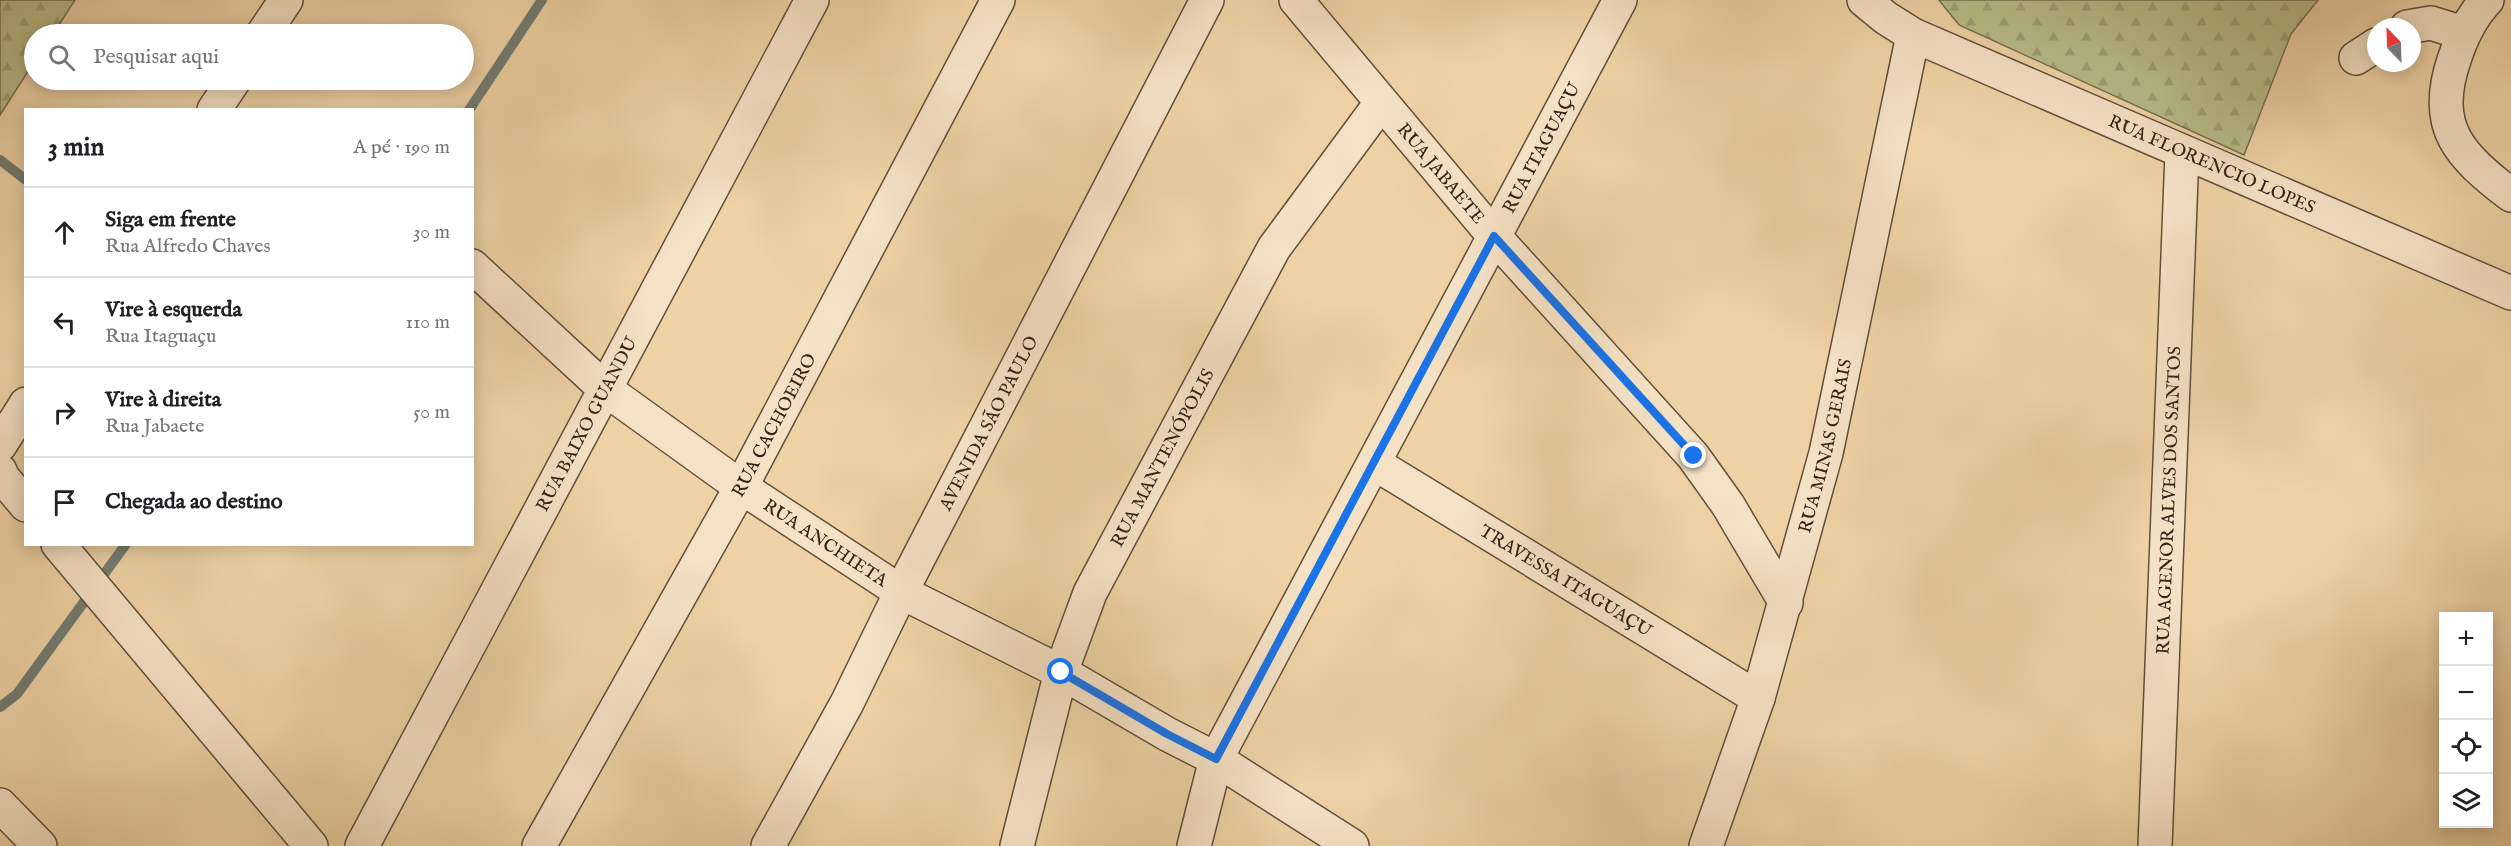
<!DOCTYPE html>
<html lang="pt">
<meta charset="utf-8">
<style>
body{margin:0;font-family:"IM FELL English",serif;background:#f6f6f6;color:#202124}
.controls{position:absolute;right:18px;bottom:18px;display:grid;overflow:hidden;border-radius:0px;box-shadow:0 3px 15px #0003}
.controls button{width:54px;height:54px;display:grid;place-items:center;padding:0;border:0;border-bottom:2px solid #e0e0e0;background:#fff;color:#202124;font:30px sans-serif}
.compass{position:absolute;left:2367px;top:18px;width:54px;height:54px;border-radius:50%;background:#fff;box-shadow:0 3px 15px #0003;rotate:337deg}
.stop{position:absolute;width:18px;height:18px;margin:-14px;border:4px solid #1a73e8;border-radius:50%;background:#fff}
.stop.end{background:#1a73e8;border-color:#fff;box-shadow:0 2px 6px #0008}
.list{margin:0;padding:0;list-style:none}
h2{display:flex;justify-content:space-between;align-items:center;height:78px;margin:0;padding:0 24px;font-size:26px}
h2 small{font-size:20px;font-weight:400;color:#757577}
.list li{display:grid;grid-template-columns:39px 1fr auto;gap:18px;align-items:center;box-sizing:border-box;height:90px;padding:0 24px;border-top:2px solid #e0e0e0}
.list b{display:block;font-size:22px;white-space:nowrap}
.list p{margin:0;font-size:20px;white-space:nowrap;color:#757577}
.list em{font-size:20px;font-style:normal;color:#757577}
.icon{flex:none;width:33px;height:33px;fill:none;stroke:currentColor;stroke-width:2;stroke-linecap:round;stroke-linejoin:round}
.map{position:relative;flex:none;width:2511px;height:846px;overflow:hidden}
.search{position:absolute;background:#fff;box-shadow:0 3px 15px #0003;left:24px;top:24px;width:450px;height:66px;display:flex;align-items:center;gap:15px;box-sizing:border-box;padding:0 21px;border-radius:33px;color:#757577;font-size:22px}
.panel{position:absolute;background:#fff;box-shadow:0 3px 15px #0003;left:24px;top:108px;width:450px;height:438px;border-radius:0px}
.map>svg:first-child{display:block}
.forest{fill:url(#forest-firs);stroke:#75704f;stroke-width:1.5}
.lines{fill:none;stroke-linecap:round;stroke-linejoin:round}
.stream{stroke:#727c73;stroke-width:10}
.minor-casing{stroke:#61503b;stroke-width:36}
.minor{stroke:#f5e2c5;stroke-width:33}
.route{stroke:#1a73e8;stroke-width:8}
.labels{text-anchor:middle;stroke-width:4.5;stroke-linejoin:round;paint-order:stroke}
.street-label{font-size:18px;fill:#322517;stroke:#f5e2c5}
</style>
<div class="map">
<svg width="2511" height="846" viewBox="0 0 2511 846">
<defs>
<pattern id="forest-firs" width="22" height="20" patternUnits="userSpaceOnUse" patternTransform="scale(1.5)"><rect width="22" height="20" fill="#b8bc87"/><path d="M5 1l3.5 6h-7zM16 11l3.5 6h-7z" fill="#9fa174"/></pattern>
</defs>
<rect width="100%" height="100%" fill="#efd3a6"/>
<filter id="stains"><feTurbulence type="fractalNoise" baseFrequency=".00333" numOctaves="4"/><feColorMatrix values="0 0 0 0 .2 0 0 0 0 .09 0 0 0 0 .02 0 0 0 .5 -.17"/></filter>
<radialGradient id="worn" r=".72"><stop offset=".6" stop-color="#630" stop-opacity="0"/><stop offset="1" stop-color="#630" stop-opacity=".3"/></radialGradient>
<!-- forest -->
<g class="forest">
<polygon points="0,0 75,0 53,34 34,34 34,62 0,115"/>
<polygon points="1939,0 2318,0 2291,34 2244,155 1959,25"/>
</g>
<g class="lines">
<!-- stream -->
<g class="stream">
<polyline points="469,110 542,0"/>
<polyline points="0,160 26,180"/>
<polyline points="0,707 17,694 126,544"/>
</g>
<defs>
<g id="minor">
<path id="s1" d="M1296,0L1494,236L1693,456L1728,505L1786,603"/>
<path id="s2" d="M1864,0L1886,18L1913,35L2511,293"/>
<path d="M2487,0C2470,18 2461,38 2454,60C2431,128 2460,156 2511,195"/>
<polyline points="2407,27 2431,23 2463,33"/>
<polyline points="263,34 286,0"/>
<polyline points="2356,58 2376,45"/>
<polyline points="214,110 234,80"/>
<path id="s3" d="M472,266L605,389L741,487L901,592L1061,672L1167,734L1216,759L1352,846"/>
<polyline points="0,445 26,404"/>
<path id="s4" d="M1374,463L1758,698"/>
<polyline points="0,471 3,478 26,505"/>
<polyline points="58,544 311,846"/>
<polyline points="0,805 40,846"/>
<path id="s5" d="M362,846L812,0"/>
<path id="s6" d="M539,846L741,487L998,0"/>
<path id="s7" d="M768,846L847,703L901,592L1207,0"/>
<path id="s8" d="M1017,846L1061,672L1090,593L1274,248L1381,103"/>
<path id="s9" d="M1194,846L1216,759L1620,0"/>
<path id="s10" d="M1706,846L1758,698L1826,453L1913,35"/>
<path id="s11" d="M2155,846L2182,153"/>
</g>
</defs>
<!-- minor casing -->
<use href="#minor" class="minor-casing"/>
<!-- minor -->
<use href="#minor" class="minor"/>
</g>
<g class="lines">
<!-- route -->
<polyline class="route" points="1061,672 1167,734 1216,759 1494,236 1694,456"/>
</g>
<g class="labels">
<!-- street labels -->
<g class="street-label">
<text dy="6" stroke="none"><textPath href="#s9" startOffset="782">RUA ITAGUAÇU</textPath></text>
<text dy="6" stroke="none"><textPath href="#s2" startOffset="386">RUA FLORENCIO LOPES</textPath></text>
<text dy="6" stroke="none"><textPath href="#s1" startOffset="226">RUA JABAETE</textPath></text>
<text dy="6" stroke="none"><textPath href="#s5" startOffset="478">RUA BAIXO GUANDU</textPath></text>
<text dy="6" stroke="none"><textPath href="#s7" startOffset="477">AVENIDA SÃO PAULO</textPath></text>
<text dy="6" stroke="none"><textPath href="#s6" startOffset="482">RUA CACHOEIRO</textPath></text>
<text dy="6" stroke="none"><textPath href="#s10" startOffset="418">RUA MINAS GERAIS</textPath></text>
<text dy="6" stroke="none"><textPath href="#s8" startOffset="417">RUA MANTENÓPOLIS</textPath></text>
<text dy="6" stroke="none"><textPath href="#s11" startOffset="346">RUA AGENOR ALVES DOS SANTOS</textPath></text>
<text dy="6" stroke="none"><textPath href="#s3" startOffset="450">RUA ANCHIETA</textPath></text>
<text dy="6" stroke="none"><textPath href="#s4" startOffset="225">TRAVESSA ITAGUAÇU</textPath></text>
</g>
</g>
<rect width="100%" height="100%" filter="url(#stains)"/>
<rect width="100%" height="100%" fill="url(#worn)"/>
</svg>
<div class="controls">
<button>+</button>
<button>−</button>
<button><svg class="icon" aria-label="locate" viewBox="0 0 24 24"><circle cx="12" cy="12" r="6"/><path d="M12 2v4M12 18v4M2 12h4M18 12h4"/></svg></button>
<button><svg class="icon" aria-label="layers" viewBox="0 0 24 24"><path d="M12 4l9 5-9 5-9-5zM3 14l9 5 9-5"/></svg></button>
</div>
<svg class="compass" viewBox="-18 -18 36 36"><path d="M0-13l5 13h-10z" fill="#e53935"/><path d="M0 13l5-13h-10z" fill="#757577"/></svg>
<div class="stop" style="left:1061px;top:672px"></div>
<div class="stop end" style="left:1694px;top:456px"></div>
<div class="search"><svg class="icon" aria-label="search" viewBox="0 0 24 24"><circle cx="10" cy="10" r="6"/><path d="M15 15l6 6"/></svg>Pesquisar aqui</div>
<section class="panel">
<h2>3 min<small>A pé · 190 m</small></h2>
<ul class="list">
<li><svg class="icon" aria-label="ahead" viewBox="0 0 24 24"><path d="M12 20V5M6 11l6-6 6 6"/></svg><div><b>Siga em frente</b><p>Rua Alfredo Chaves</p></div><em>30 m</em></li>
<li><svg class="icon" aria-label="left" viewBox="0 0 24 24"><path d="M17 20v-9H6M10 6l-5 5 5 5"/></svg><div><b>Vire à esquerda</b><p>Rua Itaguaçu</p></div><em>110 m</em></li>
<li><svg class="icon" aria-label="right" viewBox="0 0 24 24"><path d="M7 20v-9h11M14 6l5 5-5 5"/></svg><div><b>Vire à direita</b><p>Rua Jabaete</p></div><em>50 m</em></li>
<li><svg class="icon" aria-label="arrive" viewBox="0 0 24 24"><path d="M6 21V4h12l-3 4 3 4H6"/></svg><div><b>Chegada ao destino</b></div></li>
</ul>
</section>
</div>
